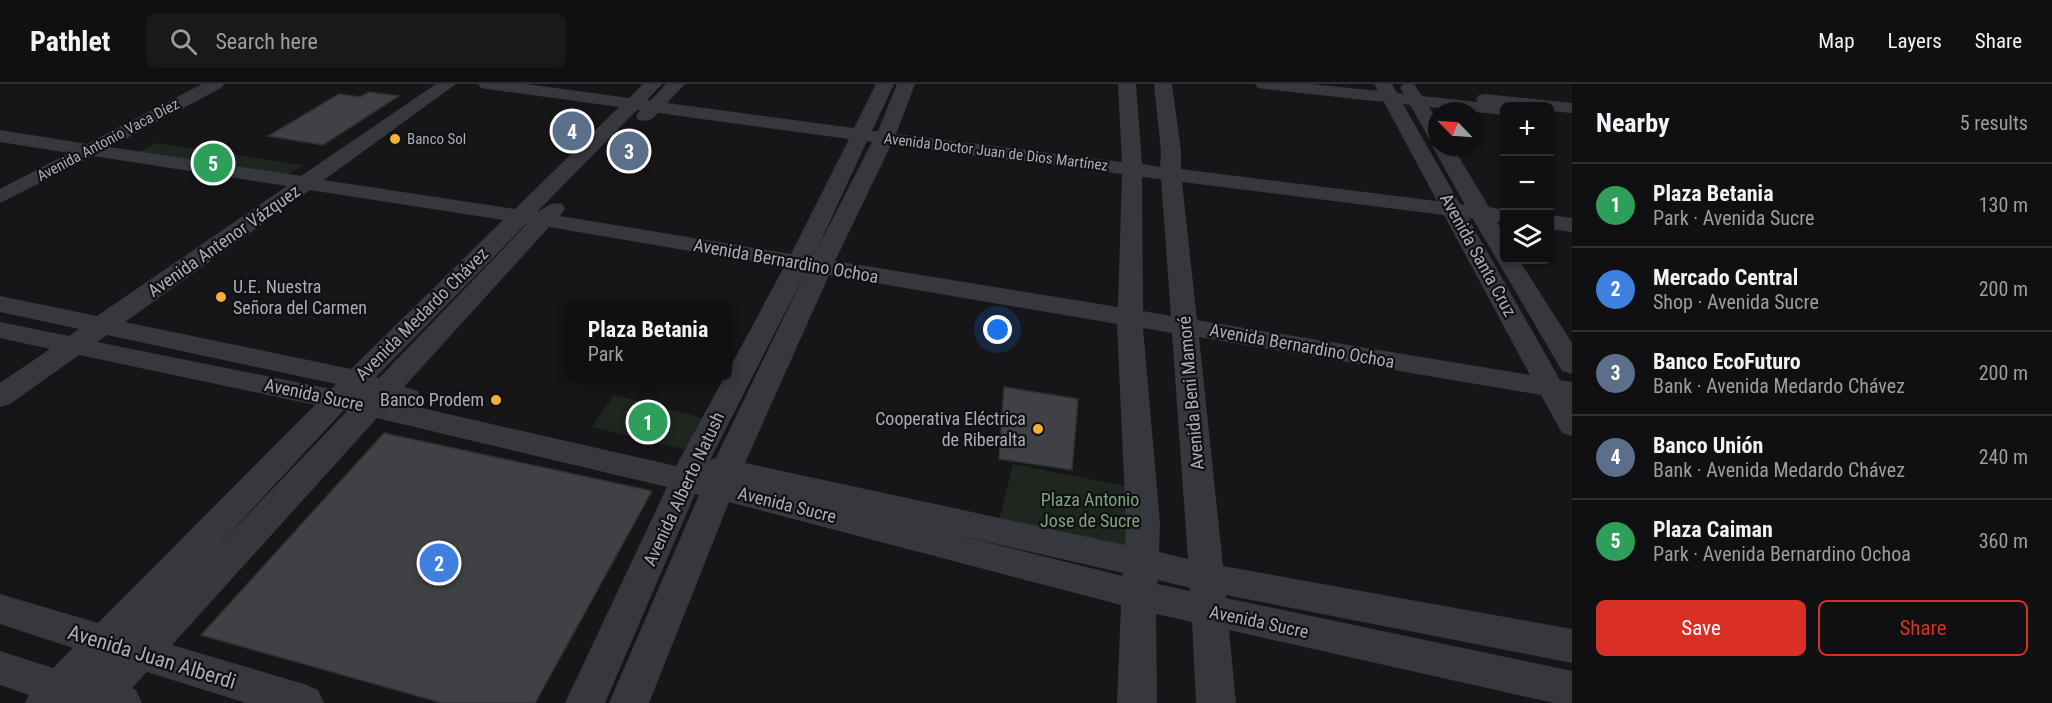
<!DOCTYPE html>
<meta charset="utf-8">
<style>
body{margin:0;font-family:"Roboto Condensed",sans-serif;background:#19191b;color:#f1f3f6}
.controls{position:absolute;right:18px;top:18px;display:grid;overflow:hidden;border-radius:9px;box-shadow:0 2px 4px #0004}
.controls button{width:54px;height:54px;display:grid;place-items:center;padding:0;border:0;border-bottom:2px solid #303032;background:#101012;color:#f1f3f6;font:30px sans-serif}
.compass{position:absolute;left:1428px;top:18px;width:54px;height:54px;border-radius:50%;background:#101012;box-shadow:0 2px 4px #0004;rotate:295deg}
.you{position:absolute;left:998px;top:246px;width:21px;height:21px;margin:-15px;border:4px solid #fff;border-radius:50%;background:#1a73e8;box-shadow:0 0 0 9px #1a73e833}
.badge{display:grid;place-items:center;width:39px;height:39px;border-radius:50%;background:#d93025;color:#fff;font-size:20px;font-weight:700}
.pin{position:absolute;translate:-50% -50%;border:3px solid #fff;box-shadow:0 2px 6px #0006}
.popup{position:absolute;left:564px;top:218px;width:168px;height:78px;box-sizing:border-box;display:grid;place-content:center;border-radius:9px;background:#101012;filter:drop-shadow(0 2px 4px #0005);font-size:20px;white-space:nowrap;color:#9c9d9f}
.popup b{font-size:22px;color:#f1f3f6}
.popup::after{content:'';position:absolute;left:50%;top:100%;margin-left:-12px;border:12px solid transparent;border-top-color:#101012}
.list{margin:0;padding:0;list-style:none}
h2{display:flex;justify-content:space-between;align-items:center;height:78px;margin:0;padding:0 24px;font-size:26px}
h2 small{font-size:20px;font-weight:400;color:#9c9d9f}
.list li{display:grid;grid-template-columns:39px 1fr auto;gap:18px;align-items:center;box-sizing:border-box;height:84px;padding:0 24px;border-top:2px solid #303032}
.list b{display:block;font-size:22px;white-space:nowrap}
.list p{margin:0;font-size:20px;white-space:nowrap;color:#9c9d9f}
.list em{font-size:20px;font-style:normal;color:#9c9d9f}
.actions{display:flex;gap:12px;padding:18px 24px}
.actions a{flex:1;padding:14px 0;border:2px solid #d93025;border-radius:9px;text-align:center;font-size:21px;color:#d93025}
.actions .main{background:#d93025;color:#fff}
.icon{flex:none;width:33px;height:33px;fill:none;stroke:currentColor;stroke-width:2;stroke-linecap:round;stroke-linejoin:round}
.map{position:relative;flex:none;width:1572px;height:619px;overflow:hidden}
header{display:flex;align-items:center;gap:36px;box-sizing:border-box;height:84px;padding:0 30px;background:#101012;border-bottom:2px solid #303032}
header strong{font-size:28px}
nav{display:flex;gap:33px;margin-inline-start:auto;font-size:21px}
.search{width:420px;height:54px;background:#19191b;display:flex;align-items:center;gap:15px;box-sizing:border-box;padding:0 21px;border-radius:9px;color:#9c9d9f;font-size:22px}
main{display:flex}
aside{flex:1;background:#101012}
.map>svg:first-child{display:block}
.green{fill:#1e261f}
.building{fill:#404145;stroke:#303034;stroke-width:1.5}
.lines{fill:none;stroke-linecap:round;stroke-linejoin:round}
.minor{fill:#37383d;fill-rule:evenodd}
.poi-dot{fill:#f2b134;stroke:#111113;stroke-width:2}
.labels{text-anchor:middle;stroke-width:4.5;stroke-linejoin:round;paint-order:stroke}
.far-poi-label{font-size:15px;fill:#a8adb8;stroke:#111113;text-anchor:start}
.far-street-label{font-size:15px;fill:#a8adb8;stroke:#111113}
.street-label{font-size:18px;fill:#a8adb8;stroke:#111113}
.poi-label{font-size:18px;fill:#a8adb8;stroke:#111113;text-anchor:end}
.park-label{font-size:18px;fill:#7fa381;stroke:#111113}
.near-street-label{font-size:21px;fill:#a8adb8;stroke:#111113}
</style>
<header>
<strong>Pathlet</strong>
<div class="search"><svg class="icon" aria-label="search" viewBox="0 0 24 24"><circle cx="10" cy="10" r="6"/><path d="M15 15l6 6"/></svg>Search here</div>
<nav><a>Map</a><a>Layers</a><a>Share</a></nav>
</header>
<main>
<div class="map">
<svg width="1572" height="619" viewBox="0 0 1572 619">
<rect width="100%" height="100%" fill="#161618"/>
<!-- green -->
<g class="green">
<polygon points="156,59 303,81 274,100 124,76"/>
<polygon points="614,311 703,334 687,366 592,343"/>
<polygon points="1013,380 1130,403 1129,467 999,437"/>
</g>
<!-- building -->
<g class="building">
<polygon points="369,8 399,12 323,61 268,52 339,10 360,13"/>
<polygon points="1004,303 1078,315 1072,386 999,375"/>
<polygon points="384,349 652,407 535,619 442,619 201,551"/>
</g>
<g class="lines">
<!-- minor -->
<g class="minor">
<path d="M202,0H224L221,4L110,63L301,92L436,0H456L324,96L515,125L619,23L487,5L481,4L478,0H526L629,14L643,0H662L647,16L650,17L666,0H685L667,19L854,44L876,0H894L872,47H878L897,0H915L896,50L1122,78L1118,0H1136L1142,80L1160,83L1161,67L1154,0H1172L1181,67V85L1437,117L1384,18L1264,5L1258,4L1255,0H1312L1378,7L1374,0H1392L1397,9L1404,10L1400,4L1403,0H1414L1422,12L1478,18L1476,15L1479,11L1485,10L1572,19V29L1550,27V22H1504V31L1429,23L1437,36V58L1430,56L1410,21L1403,20L1460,120L1465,121L1433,63L1436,59L1437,63H1453L1489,123L1504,126V138H1497L1504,150V176H1519L1572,259V290L1562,287L1473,135L1468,134L1560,296L1572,298V352L1562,349L1541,311L1199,253L1223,482L1572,545V579L1226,511V514L1572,587V619H1554L1229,546L1236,619H1196L1192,538L1156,530L1157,619H1117L1121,521L729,418L649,619H609L699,411L695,410L605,619H565L667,403L377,334L172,561L304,600L318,606L324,619H246L147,588L132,604L136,606L142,619H25L29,611L0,601V567L53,584L73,564L0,540V510L98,539L315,321L79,271L10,320L0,323V299L50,265L0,254V238L69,252L79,245L0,228V212L97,232L287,102L93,72L0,119V105L69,69L0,58V46L87,60ZM637,26H640L636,32L638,36C648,38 652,36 658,29L849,55L791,170L560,132L565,125L562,120C549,117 547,124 537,128ZM867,57L872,58L813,173L817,165ZM891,61L1122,90L1118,223L835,177ZM1142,93L1161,95L1171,232L1143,227ZM1182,98L1444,131L1530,291L1197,236ZM310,106L503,136L351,285L125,238ZM526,140H527L379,294L376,293ZM549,143L784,183L728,287V292H725L676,382L413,322L418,321L422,314L418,307L404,303ZM806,187L716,374L710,376ZM829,191L1117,240L1126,439L1125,461L745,379ZM1143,244L1172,249L1188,475L1159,468L1160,439ZM107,251L336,300L331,305L97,258ZM344,326L347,327L217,463ZM953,450L1123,489V492ZM1158,496L1190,504V507L1157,500Z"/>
<polygon points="1550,131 1572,134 1572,148 1550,145"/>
</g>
</g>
<!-- markers -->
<g class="poi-dot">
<circle cx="395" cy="55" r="6"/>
<circle cx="221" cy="213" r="6"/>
<circle cx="496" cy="316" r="6"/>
<circle cx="1038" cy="345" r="6"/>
</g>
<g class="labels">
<!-- far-poi labels -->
<g class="far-poi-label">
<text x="407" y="60">Banco Sol</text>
</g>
<!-- far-street labels -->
<g class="far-street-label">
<text transform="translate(108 56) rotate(-28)" y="5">Avenida Antonio Vaca Díez</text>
<text transform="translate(996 68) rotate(7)" y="5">Avenida Doctor Juan de Dios Martínez</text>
</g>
<!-- street labels -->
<g class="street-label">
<text transform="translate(224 157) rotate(-35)" y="6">Avenida Antenor Vázquez</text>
<text transform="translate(1478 171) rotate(61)" y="6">Avenida Santa Cruz</text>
<text transform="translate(786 177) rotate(10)" y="6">Avenida Bernardino Ochoa</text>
<text transform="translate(422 230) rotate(-45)" y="6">Avenida Medardo Chávez</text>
<text transform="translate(1302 262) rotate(10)" y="6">Avenida Bernardino Ochoa</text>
<text transform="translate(1191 309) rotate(-95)" y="6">Avenida Beni Mamoré</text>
<text transform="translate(314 311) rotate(12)" y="6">Avenida Sucre</text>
<text transform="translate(684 405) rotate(-65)" y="6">Avenida Alberto Natush</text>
<text transform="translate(787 421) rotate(14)" y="6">Avenida Sucre</text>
<text transform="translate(1259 538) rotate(12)" y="6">Avenida Sucre</text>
</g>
<!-- poi labels -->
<g class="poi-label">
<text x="233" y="209" text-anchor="start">U.E. Nuestra<tspan x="233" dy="21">Señora del Carmen</tspan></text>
<text x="484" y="322">Banco Prodem</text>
<text x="1026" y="341">Cooperativa Eléctrica<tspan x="1026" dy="21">de Riberalta</tspan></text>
</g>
<!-- park labels -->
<g class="park-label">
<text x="1090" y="422">Plaza Antonio<tspan x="1090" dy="21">Jose de Sucre</tspan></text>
</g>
<!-- near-street labels -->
<g class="near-street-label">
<text transform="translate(152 573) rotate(17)" y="7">Avenida Juan Alberdi</text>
</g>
</g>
</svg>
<div class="controls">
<button>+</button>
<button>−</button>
<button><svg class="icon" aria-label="layers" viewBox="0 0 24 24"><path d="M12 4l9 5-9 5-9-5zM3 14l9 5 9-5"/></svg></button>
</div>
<svg class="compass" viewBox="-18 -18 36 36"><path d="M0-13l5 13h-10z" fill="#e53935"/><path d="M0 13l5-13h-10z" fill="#9c9d9f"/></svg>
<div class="you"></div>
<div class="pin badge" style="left:648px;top:338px;background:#2e9e5b">1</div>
<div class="popup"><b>Plaza Betania</b>Park</div>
<div class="pin badge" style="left:439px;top:479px;background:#3f7fe0">2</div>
<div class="pin badge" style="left:629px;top:67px;background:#5c6f8a">3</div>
<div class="pin badge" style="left:572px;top:47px;background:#5c6f8a">4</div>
<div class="pin badge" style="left:213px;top:79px;background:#2e9e5b">5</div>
</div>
<aside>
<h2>Nearby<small>5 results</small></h2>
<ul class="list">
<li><span class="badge" style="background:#2e9e5b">1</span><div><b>Plaza Betania</b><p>Park · Avenida Sucre</p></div><em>130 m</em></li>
<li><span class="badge" style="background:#3f7fe0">2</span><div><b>Mercado Central</b><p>Shop · Avenida Sucre</p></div><em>200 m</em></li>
<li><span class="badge" style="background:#5c6f8a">3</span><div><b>Banco EcoFuturo</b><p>Bank · Avenida Medardo Chávez</p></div><em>200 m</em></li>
<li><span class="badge" style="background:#5c6f8a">4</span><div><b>Banco Unión</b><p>Bank · Avenida Medardo Chávez</p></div><em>240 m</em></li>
<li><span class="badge" style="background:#2e9e5b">5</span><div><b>Plaza Caiman</b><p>Park · Avenida Bernardino Ochoa</p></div><em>360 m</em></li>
</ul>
<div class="actions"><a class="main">Save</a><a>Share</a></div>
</aside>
</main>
